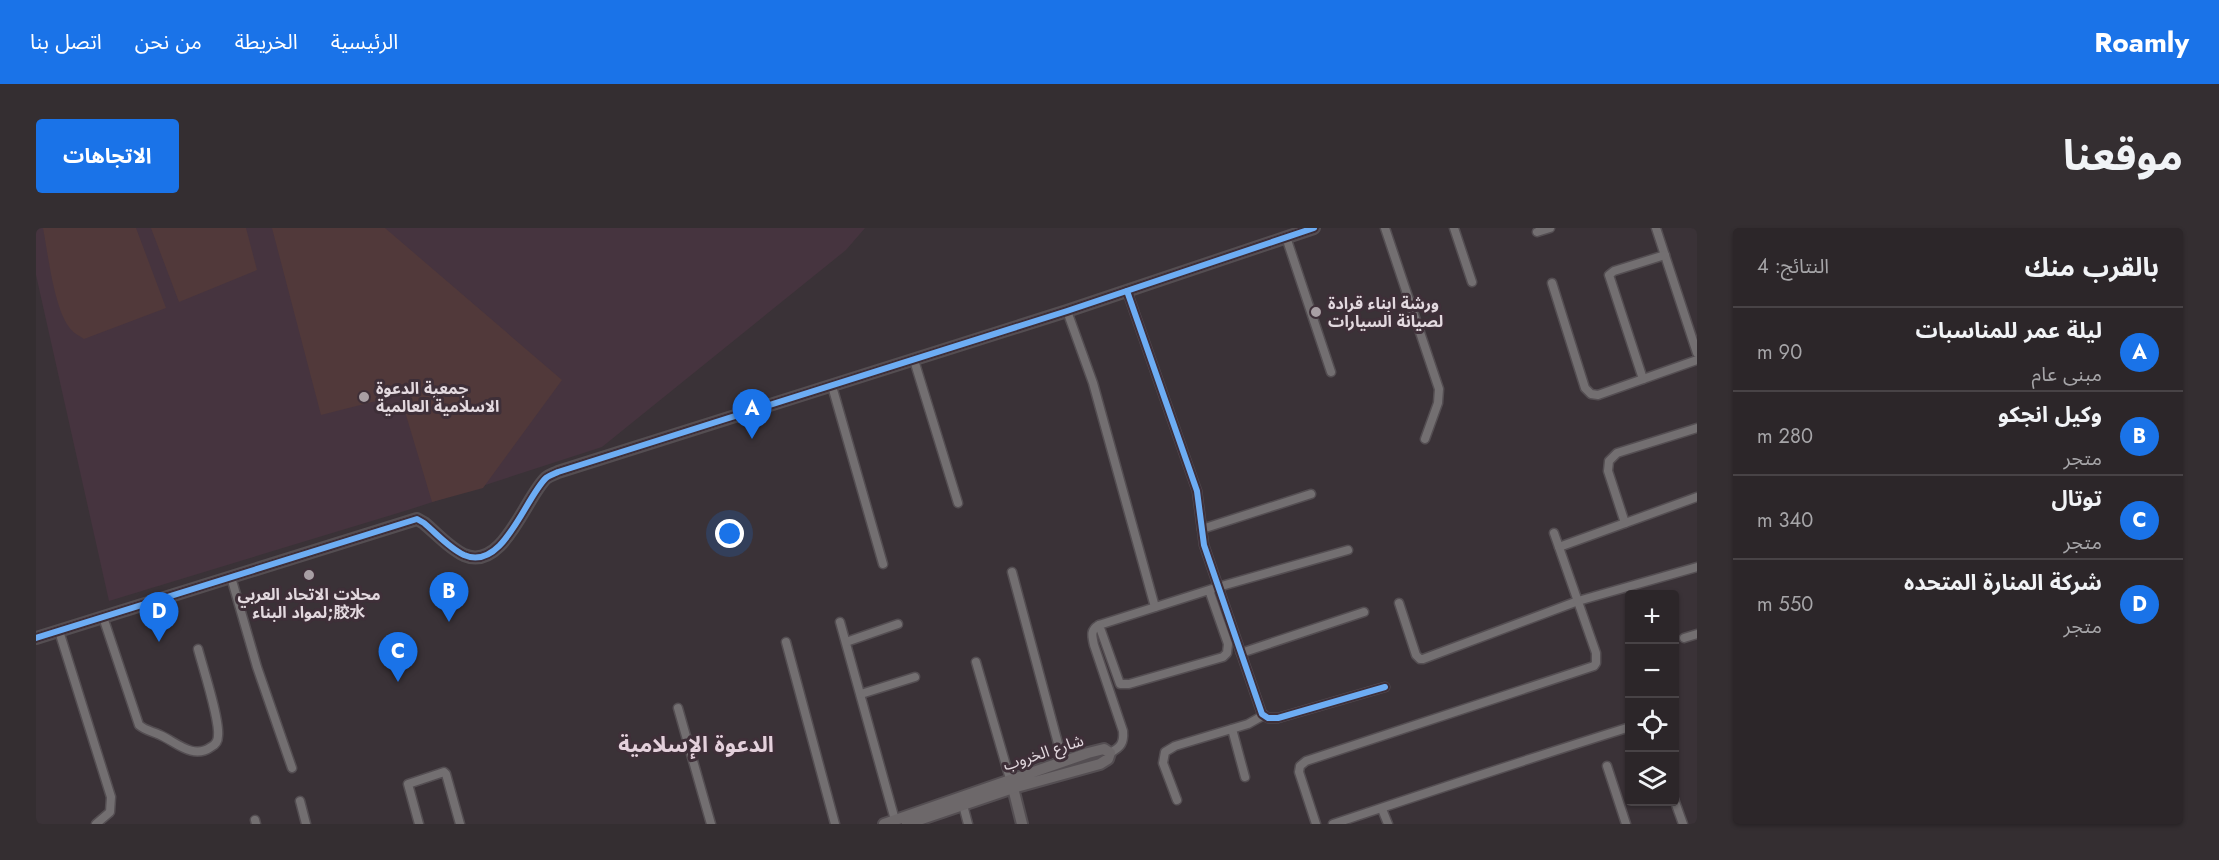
<!DOCTYPE html>
<html lang="ar">
<meta charset="utf-8">
<style>
body{margin:0;font-family:Jost,"Noto Sans Arabic","Noto Sans SC",sans-serif;background:#342e31;color:#f1f3f6;direction:rtl}
.controls{position:absolute;right:18px;bottom:18px;display:grid;overflow:hidden;border-radius:6px;box-shadow:0 2px 4px #0004}
.controls button{width:54px;height:54px;display:grid;place-items:center;padding:0;border:0;border-bottom:2px solid #484346;background:#2c2629;color:#f1f3f6;font:30px sans-serif}
.you{position:absolute;left:694px;top:306px;width:21px;height:21px;margin:-15px;border:4px solid #fff;border-radius:50%;background:#1a73e8;box-shadow:0 0 0 9px #1a73e833}
.badge{display:grid;place-items:center;width:39px;height:39px;border-radius:50%;background:#1a73e8;color:#fff;font-size:20px;font-weight:700}
.pin{position:absolute;translate:-50% -50px;filter:drop-shadow(0 2px 3px #0008)}
.pin::after{content:'';position:absolute;top:32px;width:21px;height:18px;background:inherit;clip-path:polygon(0 0,100% 0,50% 100%)}
.list{margin:0;padding:0;list-style:none}
h2{display:flex;justify-content:space-between;align-items:center;height:78px;margin:0;padding:0 24px;font-size:26px}
h2 small{font-size:20px;font-weight:400;color:#a6a5a8}
.list li{display:grid;grid-template-columns:39px 1fr auto;gap:18px;align-items:center;box-sizing:border-box;height:84px;padding:0 24px;border-top:2px solid #484346}
.list b{display:block;font-size:22px;white-space:nowrap}
.list p{margin:0;font-size:20px;white-space:nowrap;color:#a6a5a8}
.list em{font-size:20px;font-style:normal;color:#a6a5a8}
.icon{flex:none;width:33px;height:33px;fill:none;stroke:currentColor;stroke-width:2;stroke-linecap:round;stroke-linejoin:round}
.map{position:relative;flex:none;width:1661px;height:596px;overflow:hidden;direction:ltr;border-radius:6px}
header{display:flex;align-items:center;gap:36px;box-sizing:border-box;height:84px;padding:0 30px;background:#1a73e8;color:#fff}
header strong{font-size:28px}
nav{display:flex;gap:33px;margin-inline-start:auto;font-size:21px}
.intro{display:flex;align-items:center;justify-content:space-between;box-sizing:border-box;height:144px;padding:0 36px}
h1{margin:0;font-size:42px}
.button{padding:15px 27px;border-radius:6px;background:#1a73e8;color:#fff;font-size:21px;font-weight:700}
main{display:flex;gap:36px;padding:0 36px}
aside{flex:1;background:#2c2629;border-radius:6px;box-shadow:0 2px 4px #0004}
.map>svg:first-child{display:block}
.built{fill:#46343f}
.green{fill:#51393a}
.lines{fill:none;stroke-linecap:round;stroke-linejoin:round}
.minor-casing{stroke:#544e52;stroke-width:11}
.tertiary-casing{stroke:#544e52;stroke-width:14}
.secondary-casing{stroke:#544e52;stroke-width:14}
.minor{stroke:#736f71;stroke-width:8}
.tertiary{stroke:#736f71;stroke-width:10}
.secondary{stroke:#6d686a;stroke-width:10}
.cycleway-casing{stroke:#3e2f38;stroke-width:10}
.cycleway{stroke:#6dadf4;stroke-width:6}
.poi-dot{fill:#a89fa4;stroke:#3e2f38;stroke-width:2}
.labels{text-anchor:middle;stroke-width:6;stroke-linejoin:round;paint-order:stroke}
.poi-label{font-size:16px;font-weight:bold;fill:#e3d9df;stroke:#3e2f38;text-anchor:start}
.street-label{font-size:16px;fill:#e3d9df;stroke:#3e2f38}
.district-label{font-size:22px;font-weight:bold;fill:#e4d1dc;stroke:#3e2f38}
</style>
<header>
<strong>Roamly</strong>
<nav><a>الرئيسية</a><a>الخريطة</a><a>من نحن</a><a>اتصل بنا</a></nav>
</header>
<div class="intro"><h1>موقعنا</h1><a class="button">الاتجاهات</a></div>
<main>
<aside>
<h2>بالقرب منك<small>النتائج: 4</small></h2>
<ul class="list">
<li><span class="badge">A</span><div><b>ليلة عمر للمناسبات</b><p>مبنى عام</p></div><em>90 m</em></li>
<li><span class="badge">B</span><div><b>وكيل انجكو</b><p>متجر</p></div><em>280 m</em></li>
<li><span class="badge">C</span><div><b>توتال</b><p>متجر</p></div><em>340 m</em></li>
<li><span class="badge">D</span><div><b>شركة المنارة المتحده</b><p>متجر</p></div><em>550 m</em></li>
</ul>
</aside>
<div class="map">
<svg width="1661" height="596" viewBox="0 0 1661 596">
<rect width="100%" height="100%" fill="#3a3237"/>
<!-- built -->
<polygon class="built" points="0,0 829,0 810,22 566,219 372,282 73,373 0,47"/>
<!-- green -->
<g class="green">
<path d="M7,0H100L130,80L48,111C42,107 37,105 33,99C18,79 12,26 7,0Z"/>
<polygon points="115,0 210,0 221,42 143,74"/>
<polygon points="236,0 349,0 526,152 447,260 396,274 364,167 285,187"/>
</g>
<g class="lines">
<defs>
<g id="minor">
<polyline points="1349,0 1403,161 1402,175 1389,211"/>
<polyline points="1418,0 1436,54"/>
<polyline points="1620,0 1661,125"/>
<polyline points="1501,4 1514,0"/>
<polyline points="1250,9 1295,144"/>
<polyline points="1516,55 1549,160 1555,166 1562,167 1661,132"/>
<polyline points="1091,63 1161,263 1168,317 1226,486 1232,490 1242,490 1349,459"/>
<polyline points="1031,83 1057,155 1119,379"/>
<polyline points="878,132 922,275"/>
<polyline points="1607,151 1573,47 1578,43 1629,27"/>
<polyline points="796,158 847,336"/>
<polyline points="1589,295 1572,243 1573,233 1581,225 1661,200"/>
<polyline points="1166,301 1275,266"/>
<polyline points="1523,319 1661,269"/>
<polyline points="976,344 1027,534"/>
<polyline points="195,349 221,439 256,540"/>
<polyline points="1173,362 1192,416 1191,425 1187,429 1093,456 1084,456 1063,397 1173,362 1182,359 1312,322"/>
<polyline points="1363,375 1380,427 1384,431 1387,431 1542,373 1661,339"/>
<path d="M67,389L103,497C110,503 116,503 124,507C140,514 157,532 175,519C179,517 182,513 182,508C184,492 167,440 162,421"/>
<polyline points="804,394 859,592"/>
<path d="M1063,397C1054,402 1056,408 1058,417L1087,503C1088,515 1085,519 1074,525"/>
<polyline points="23,403 75,569 74,584 60,596"/>
<polyline points="1648,410 1661,406"/>
<polyline points="750,414 799,596"/>
<polyline points="810,414 862,396"/>
<polyline points="1205,425 1328,384"/>
<polyline points="940,434 974,551"/>
<polyline points="825,466 879,449"/>
<polyline points="642,480 675,596"/>
<polyline points="1196,501 1209,549"/>
<polyline points="1571,538 1590,596"/>
<polyline points="1638,571 1647,596"/>
<polyline points="1141,572 1127,535 1129,524 1139,518 1212,496 1228,487"/>
<polyline points="264,573 270,596"/>
<polyline points="927,577 932,596"/>
<polyline points="1346,581 1352,596"/>
<polyline points="219,592 220,596"/>
<polyline points="383,596 372,556 408,544 410,546 424,596"/>
<polyline points="1280,596 1263,544 1264,538 1270,533 1558,438 1560,435 1560,425 1518,305"/>
<path d="M1297,596C1396,563 1494,530 1594,499"/>
</g>
<path id="tertiary" d="M0,410L381,291L388,295C400,305 413,320 428,327C467,344 489,270 510,250C514,247 518,246 522,244L1031,83L1278,0"/>
<g id="secondary">
<polyline points="977,560 986,596"/>
<polyline points="848,596 1052,525 1068,521 1074,525 1072,531 1064,536 977,560 871,596"/>
</g>
</defs>
<!-- minor casing -->
<use href="#minor" class="minor-casing"/>
<!-- tertiary casing -->
<use href="#tertiary" class="tertiary-casing"/>
<!-- secondary casing -->
<use href="#secondary" class="secondary-casing"/>
<!-- minor -->
<use href="#minor" class="minor"/>
<!-- tertiary -->
<use href="#tertiary" class="tertiary"/>
<!-- secondary -->
<use href="#secondary" class="secondary"/>
<defs>
<g id="cycleway">
<polyline points="1091,63 1161,263 1168,317 1226,486 1232,490 1242,490 1349,459"/>
<path d="M0,410L381,291L388,295C400,305 413,320 428,327C467,344 489,270 510,250C514,247 518,246 522,244L1031,83L1278,0"/>
</g>
</defs>
<!-- cycleway casing -->
<use href="#cycleway" class="cycleway-casing"/>
<!-- cycleway -->
<use href="#cycleway" class="cycleway"/>
</g>
<!-- markers -->
<g class="poi-dot">
<circle cx="1280" cy="84" r="6"/>
<circle cx="328" cy="169" r="6"/>
<circle cx="273" cy="347" r="6"/>
</g>
<g class="labels">
<!-- poi labels -->
<g class="poi-label">
<text x="1292" y="81">ورشة ابناء قرادة<tspan x="1292" dy="18">لصيانة السيارات</tspan></text>
<text x="340" y="166">جمعية الدعوة<tspan x="340" dy="18">الاسلامية العالمية</tspan></text>
<text x="273" y="372" text-anchor="middle">محلات الاتحاد العربي<tspan x="273" dy="18">لمواد البناء;胶水</tspan></text>
</g>
<!-- street labels -->
<g class="street-label">
<text transform="translate(1007 524) rotate(-18)" y="6">شارع الخروب</text>
</g>
<!-- district labels -->
<g class="district-label">
<text x="660" y="524">الدعوة الإسلامية</text>
</g>
</g>
</svg>
<div class="controls">
<button>+</button>
<button>−</button>
<button><svg class="icon" aria-label="locate" viewBox="0 0 24 24"><circle cx="12" cy="12" r="6"/><path d="M12 2v4M12 18v4M2 12h4M18 12h4"/></svg></button>
<button><svg class="icon" aria-label="layers" viewBox="0 0 24 24"><path d="M12 4l9 5-9 5-9-5zM3 14l9 5 9-5"/></svg></button>
</div>
<div class="you"></div>
<div class="pin badge" style="left:716px;top:211px">A</div>
<div class="pin badge" style="left:413px;top:394px">B</div>
<div class="pin badge" style="left:362px;top:454px">C</div>
<div class="pin badge" style="left:123px;top:414px">D</div>
</div>
</main>
